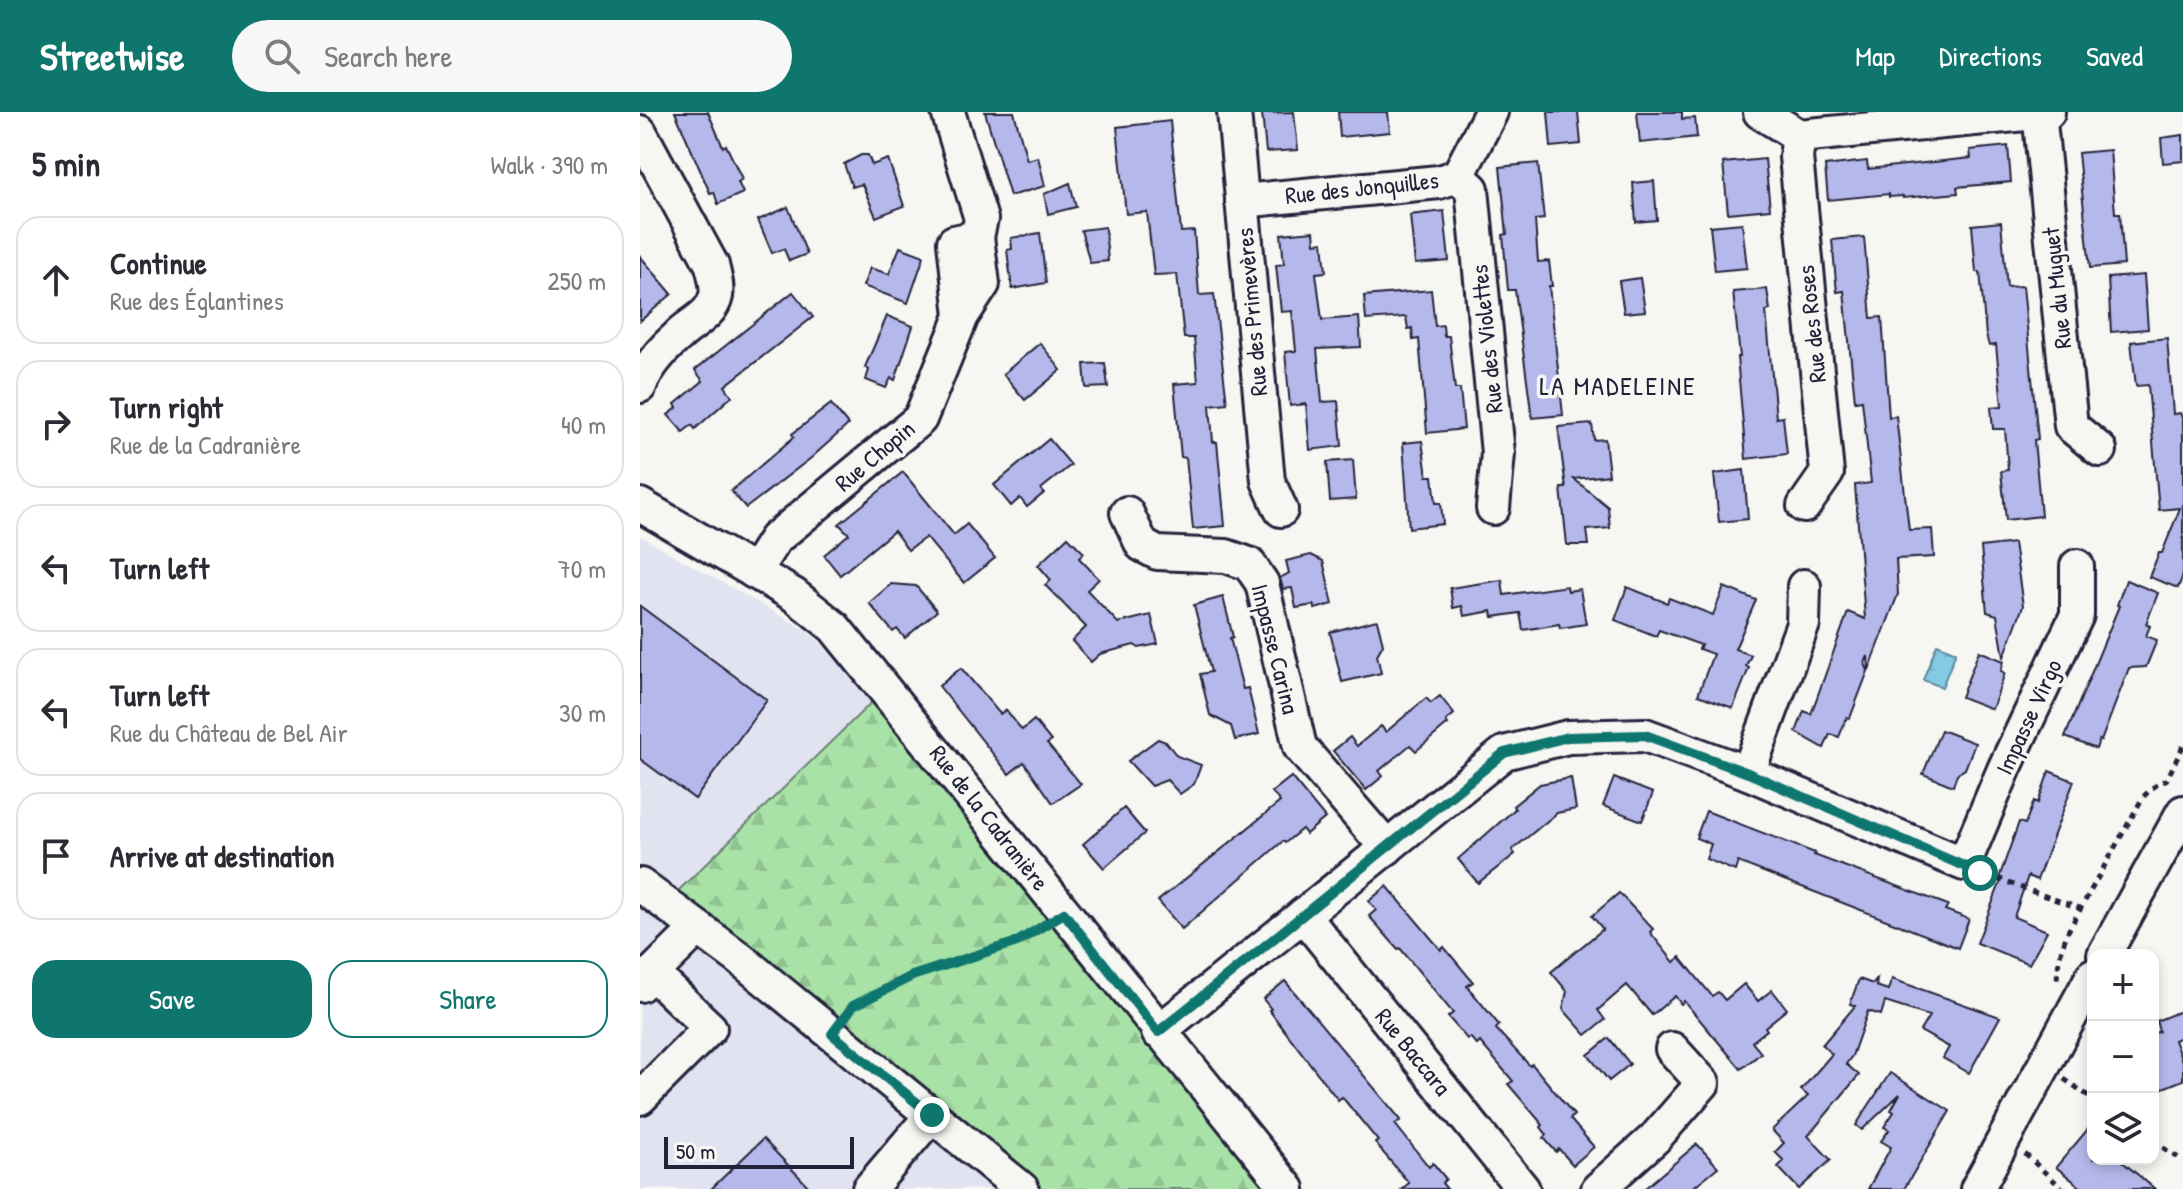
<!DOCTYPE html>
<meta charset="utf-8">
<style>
body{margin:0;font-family:"Patrick Hand",sans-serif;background:#f7f7f7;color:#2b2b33}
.controls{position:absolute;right:24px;bottom:24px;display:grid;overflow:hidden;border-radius:16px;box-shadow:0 4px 12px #0003}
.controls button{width:72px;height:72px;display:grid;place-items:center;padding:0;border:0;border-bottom:2px solid #e1e1e2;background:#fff;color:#2b2b33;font:40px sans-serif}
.scale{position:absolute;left:24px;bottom:20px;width:190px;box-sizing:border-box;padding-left:8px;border:4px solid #22223b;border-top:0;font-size:22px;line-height:28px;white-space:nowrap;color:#22223b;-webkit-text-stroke:6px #f6f6f2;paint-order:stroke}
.stop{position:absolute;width:24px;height:24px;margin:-18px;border:6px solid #0f766e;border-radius:50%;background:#fff}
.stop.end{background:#0f766e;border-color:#fff;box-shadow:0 2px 8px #0008}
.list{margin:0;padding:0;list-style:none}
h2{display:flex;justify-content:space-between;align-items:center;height:104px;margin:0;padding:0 32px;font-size:34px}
h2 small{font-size:26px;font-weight:400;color:#7c7c81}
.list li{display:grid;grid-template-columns:52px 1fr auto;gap:24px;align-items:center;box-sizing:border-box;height:128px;margin:0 16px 16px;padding:0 16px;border:2px solid #e1e1e2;border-radius:24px}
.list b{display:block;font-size:30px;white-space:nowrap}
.list p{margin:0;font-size:26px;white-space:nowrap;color:#7c7c81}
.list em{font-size:26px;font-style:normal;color:#7c7c81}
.actions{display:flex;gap:16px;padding:24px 32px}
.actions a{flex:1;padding:18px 0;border:2px solid #0f766e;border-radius:24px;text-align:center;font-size:28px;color:#0f766e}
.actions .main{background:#0f766e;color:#fff}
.icon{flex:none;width:44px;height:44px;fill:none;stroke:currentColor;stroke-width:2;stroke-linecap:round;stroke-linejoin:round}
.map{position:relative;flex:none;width:1543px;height:1077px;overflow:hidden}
header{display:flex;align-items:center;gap:48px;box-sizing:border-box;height:112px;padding:0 40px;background:#0f766e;color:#fff}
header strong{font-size:38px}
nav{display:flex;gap:44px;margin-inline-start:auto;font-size:28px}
.search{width:560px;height:72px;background:#f7f7f7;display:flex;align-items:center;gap:20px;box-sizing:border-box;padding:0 28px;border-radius:44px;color:#7c7c81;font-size:30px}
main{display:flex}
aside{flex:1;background:#fff}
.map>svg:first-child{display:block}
.built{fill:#e2e3f0}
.forest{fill:url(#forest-firs);stroke:#668271;stroke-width:2}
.water{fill:url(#water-ripples);stroke:#5c87a0;stroke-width:2}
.building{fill:#b5b8ea;stroke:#22223b;stroke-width:2}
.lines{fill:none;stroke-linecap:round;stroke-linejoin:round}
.minor-casing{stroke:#22223b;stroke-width:38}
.path{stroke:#22223b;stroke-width:5;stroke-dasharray:6 6;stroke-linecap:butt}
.minor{stroke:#f6f6f2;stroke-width:32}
.route{stroke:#0f766e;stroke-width:10}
.labels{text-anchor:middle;stroke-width:7;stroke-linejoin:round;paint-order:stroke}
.street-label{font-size:24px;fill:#22223b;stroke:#f6f6f2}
.neighbourhood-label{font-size:26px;letter-spacing:2px;fill:#22223b;stroke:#f6f6f2}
</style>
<header>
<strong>Streetwise</strong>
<div class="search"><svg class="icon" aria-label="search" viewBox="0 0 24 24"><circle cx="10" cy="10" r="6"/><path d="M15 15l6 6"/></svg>Search here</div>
<nav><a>Map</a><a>Directions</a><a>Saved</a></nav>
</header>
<main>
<aside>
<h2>5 min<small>Walk · 390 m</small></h2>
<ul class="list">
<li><svg class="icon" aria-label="ahead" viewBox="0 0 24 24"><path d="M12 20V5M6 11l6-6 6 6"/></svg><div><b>Continue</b><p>Rue des Églantines</p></div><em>250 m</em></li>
<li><svg class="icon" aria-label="right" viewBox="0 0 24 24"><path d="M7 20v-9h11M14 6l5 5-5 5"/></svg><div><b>Turn right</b><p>Rue de la Cadranière</p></div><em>40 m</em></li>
<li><svg class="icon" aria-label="left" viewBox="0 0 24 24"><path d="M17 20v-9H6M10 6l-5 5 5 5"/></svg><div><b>Turn left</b></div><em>70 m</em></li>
<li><svg class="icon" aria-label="left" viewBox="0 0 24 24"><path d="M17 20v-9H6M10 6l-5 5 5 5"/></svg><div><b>Turn left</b><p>Rue du Château de Bel Air</p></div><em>30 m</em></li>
<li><svg class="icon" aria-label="arrive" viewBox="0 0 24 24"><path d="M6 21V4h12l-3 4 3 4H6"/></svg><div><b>Arrive at destination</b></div></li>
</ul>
<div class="actions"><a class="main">Save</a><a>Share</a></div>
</aside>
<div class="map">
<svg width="1543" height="1077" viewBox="0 0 1543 1077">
<defs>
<pattern id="forest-firs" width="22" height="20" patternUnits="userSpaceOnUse" patternTransform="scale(2)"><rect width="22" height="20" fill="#a9e2a7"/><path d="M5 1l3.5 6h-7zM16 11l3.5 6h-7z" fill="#91c291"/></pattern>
<pattern id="water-ripples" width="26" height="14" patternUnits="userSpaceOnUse" patternTransform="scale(2)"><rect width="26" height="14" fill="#82cbe3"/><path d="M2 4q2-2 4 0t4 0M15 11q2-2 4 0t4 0" fill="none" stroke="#70aec4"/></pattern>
</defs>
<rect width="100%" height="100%" fill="#f6f6f2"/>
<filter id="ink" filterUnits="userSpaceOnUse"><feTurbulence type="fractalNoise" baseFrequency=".0125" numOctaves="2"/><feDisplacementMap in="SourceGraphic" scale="16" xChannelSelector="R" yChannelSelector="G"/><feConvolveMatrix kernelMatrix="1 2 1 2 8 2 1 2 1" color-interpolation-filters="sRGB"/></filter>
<g filter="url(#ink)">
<!-- built -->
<polygon class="built" points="0,424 166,518 239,583 39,779 398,1077 0,1077"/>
<!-- forest -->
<polygon class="forest" points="239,583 628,1077 398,1077 38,779"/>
<!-- water -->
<polygon class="water" points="1297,532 1316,540 1302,575 1283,568"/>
<!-- building -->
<g class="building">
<polygon points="35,0 68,0 83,35 86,33 102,67 98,70 103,81 78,92 74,80 70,81"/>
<polygon points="345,0 374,0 387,48 398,45 405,74 370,84"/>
<polygon points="654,0 658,38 626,40 622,1"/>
<polygon points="698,0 748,0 750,20 700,25"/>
<polygon points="908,0 938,0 941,32 911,35"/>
<polygon points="997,0 1042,0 1042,7 1055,6 1057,25 1000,31"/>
<polygon points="530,9 541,120 554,119 559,183 574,182 587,291 570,293 573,330 577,330 585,414 553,417 546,346 541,345 534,272 558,270 554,226 544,226 537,162 514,163 507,100 486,102 477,15"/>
<polygon points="1543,23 1543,49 1523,51 1521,26"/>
<polygon points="1368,34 1371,70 1317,75 1318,81 1263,86 1263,84 1249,85 1249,82 1188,88 1185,54 1227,49 1228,57 1331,46 1330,38"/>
<polygon points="1470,38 1475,101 1480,101 1484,153 1450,156 1438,41"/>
<polygon points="221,43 228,43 232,53 248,47 264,94 236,105 222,72 212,75 204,52"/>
<polygon points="1125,47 1130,97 1088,101 1083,51"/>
<polygon points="898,51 904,107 895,108 898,150 909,149 912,174 909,174 923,303 892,306 875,178 868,178 863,123 867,122 860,55"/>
<polygon points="1014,69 1017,108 996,110 993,71"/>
<polygon points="430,71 436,95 408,102 404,82"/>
<polygon points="148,95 167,142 149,149 144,137 132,141 118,108"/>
<polygon points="804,99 809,149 775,152 770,103"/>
<polygon points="1361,110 1367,175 1383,174 1398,327 1394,328 1401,404 1366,408 1361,359 1368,358 1365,317 1353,317 1351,295 1362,294 1356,233 1349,234 1346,223 1340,160 1336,160 1332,113"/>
<polygon points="1102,111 1107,156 1075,159 1070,114"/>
<polygon points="465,115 468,149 450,151 441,118"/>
<polygon points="674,119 675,131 683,130 686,160 676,161 682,208 719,205 721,235 677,237 682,290 698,289 702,334 670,338 666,292 650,294 645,240 656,239 652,199 641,200 636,153 644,152 641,122"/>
<polygon points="400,121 406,171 372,177 367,138 372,137 371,126"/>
<polygon points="1224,125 1231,206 1242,205 1249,305 1256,304 1269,418 1292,417 1294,445 1256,447 1258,482 1229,558 1228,544 1225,551 1228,559 1210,606 1207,605 1199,625 1190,622 1184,636 1156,620 1164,599 1171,602 1208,500 1225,507 1215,373 1231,371 1222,288 1215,289 1204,179 1197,180 1192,128"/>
<polygon points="260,135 284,144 268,191 223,174 230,156 249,162"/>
<polygon points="0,144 32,182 0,209"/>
<polygon points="1504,163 1508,217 1471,220 1468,166"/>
<polygon points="1000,166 1005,199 984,201 979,169"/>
<polygon points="1127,177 1130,198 1126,199 1136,306 1143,305 1147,342 1106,347 1097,245 1100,245 1093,180"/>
<polygon points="791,178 795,214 803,213 804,224 809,224 815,277 820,277 824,317 787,321 779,227 773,228 772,216 768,217 766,205 726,208 724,184"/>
<polygon points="153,180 173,205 85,274 92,284 55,317 52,313 43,320 28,303 37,296 35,292 63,269 55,258"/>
<polygon points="247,204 273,214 255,268 251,266 246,276 226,268 229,258 225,255"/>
<polygon points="1527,226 1533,302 1540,301 1543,308 1543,463 1538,476 1509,465 1519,441 1522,441 1540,396 1519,398 1508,273 1496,274 1491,230"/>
<polygon points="400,231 421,258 385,288 363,262"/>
<polygon points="465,251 468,275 446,276 444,252"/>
<polygon points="191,292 208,313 171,346 106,396 91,379 154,325 152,322"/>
<polygon points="952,312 954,328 965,327 969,363 934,367 968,395 970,416 947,418 949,433 927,433 921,376 926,376 918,315"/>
<polygon points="409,327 431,353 401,377 404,381 387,395 380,386 371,394 354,373"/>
<polygon points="782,329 787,364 793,364 796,391 801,391 803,412 769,416 763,331"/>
<polygon points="713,348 716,387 690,389 687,350"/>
<polygon points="1104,358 1108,407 1079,410 1074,362"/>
<polygon points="263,360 314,423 327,412 355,446 324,471 286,425 268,438 254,419 200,463 184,443 209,422 199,412"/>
<polygon points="428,425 444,441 439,446 459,467 447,478 478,511 511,503 518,532 499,536 494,533 460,542 451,550 432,529 446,515 405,473 411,468 398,453"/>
<polygon points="1374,431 1383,494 1364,545 1357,503 1347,500 1341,435"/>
<polygon points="671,443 683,449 693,492 675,497 674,493 656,496 652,476 643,477 640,466 649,461 646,449"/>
<polygon points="862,468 864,483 927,474 928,479 940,477 946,512 920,516 919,512 883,518 880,501 853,505 852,499 824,504 822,494 813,496 810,476"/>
<polygon points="1486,468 1518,481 1506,512 1510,514 1506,524 1517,528 1506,555 1489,556 1461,629 1459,628 1456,637 1425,625 1479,494 1477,493"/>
<polygon points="251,472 276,474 297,499 265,526 257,517 253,520 229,491"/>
<polygon points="987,475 1027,491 1029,486 1073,503 1084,475 1116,488 1095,537 1111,543 1106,554 1109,556 1093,596 1058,583 1073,542 1059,537 1061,533 1019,518 1016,524 975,508"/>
<polygon points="583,485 593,525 590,526 603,577 608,576 619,622 595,628 591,614 570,603 560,562 571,560 554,493"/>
<polygon points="0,494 127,588 55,687 0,647"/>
<polygon points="737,508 743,532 737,543 741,561 702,570 690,520"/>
<polygon points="1339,539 1364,549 1361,559 1365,561 1352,597 1321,585"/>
<polygon points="321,556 360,602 366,598 382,618 394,608 411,629 407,632 441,672 413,691 384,650 369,662 299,574"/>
<polygon points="800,584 814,602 806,609 808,612 776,639 770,633 739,659 743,664 726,678 693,639 710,625 717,634 741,614 746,620 786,586 791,591"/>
<polygon points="1301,618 1335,631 1325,657 1317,662 1313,674 1283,662"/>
<polygon points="518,627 526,630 537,644 561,653 554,672 540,682 527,668 511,674 488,649"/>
<polygon points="1409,659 1434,669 1397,768 1388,764 1374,805 1407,819 1389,852 1337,831 1362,766 1359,766 1379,710 1385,712 1394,689 1398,691"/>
<polygon points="651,665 685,706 666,722 662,717 645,731 643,729 542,817 518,789 640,690 632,680"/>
<polygon points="931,666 936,697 917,701 872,738 875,742 838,771 818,747 875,697 873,694 900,672"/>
<polygon points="974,666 1013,681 1002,709 963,694"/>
<polygon points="484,696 505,721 464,756 443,732"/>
<polygon points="1066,699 1175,741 1174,743 1308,793 1305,798 1329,807 1318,836 1098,750 1095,759 1066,747 1071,732 1056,726"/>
<polygon points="747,774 801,838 804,835 833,870 827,874 859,913 856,917 890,954 892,952 934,1003 930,1007 954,1035 933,1053 919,1037 916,1040 904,1026 907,1023 901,1015 903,1013 868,972 873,969 840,930 837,933 830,925 827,927 808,905 813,901 760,836 758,837 729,804 736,798 729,789"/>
<polygon points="979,781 1013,817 1010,820 1034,850 1040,845 1072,884 1078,880 1085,888 1104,872 1118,889 1132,878 1147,897 1125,915 1127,918 1112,930 1121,941 1101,957 1044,889 1041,892 1035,884 1012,903 987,873 958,898 965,908 946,923 923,897 927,879 911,860 963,817 952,804"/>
<polygon points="1219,867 1233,872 1237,867 1236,874 1248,878 1252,867 1360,905 1329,961 1303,946 1309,935 1280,919 1289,904 1245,890 1241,903 1228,899 1212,944 1206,952 1219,963 1168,1024 1191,1048 1159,1077 1138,1055 1144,1049 1135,1040 1144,1031 1132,1018 1168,984 1161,978 1192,942 1182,933 1215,894 1210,892"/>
<polygon points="645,869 761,1008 755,1012 789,1055 793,1051 806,1067 802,1071 807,1077 762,1077 769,1071 735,1031 738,1029 702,985 698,988 629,898 631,897 623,887"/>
<polygon points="1543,898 1543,924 1534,928 1543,952 1543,968 1513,980 1513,922 1519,919 1516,909"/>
<polygon points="969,926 990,952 969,969 948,943"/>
<polygon points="1250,961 1310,999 1264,1077 1228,1077 1251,1035 1241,1029 1249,1018 1244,1015 1254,1000 1251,998 1260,982 1222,1018 1216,1013"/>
<polygon points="1453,1011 1453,1047 1479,1047 1515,1077 1443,1077 1416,1055"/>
<polygon points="123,1027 171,1077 71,1077"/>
<polygon points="1057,1032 1078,1055 1051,1077 1004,1077"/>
</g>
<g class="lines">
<defs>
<g id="minor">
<polyline points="308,0 341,107 337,125"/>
<polyline points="594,0 628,369 641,398"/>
<polyline points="1120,0 1159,24 1408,0"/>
<polyline points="1399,0 1431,314 1460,338"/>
<path d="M0,20L72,153C74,163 78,173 76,184C72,203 51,211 38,224C23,237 7,255 0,274"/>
<polyline points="1159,24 1156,45 1187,361 1164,394"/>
<polyline points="818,64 832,77 858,341 853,396"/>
<polyline points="602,89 799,70 818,64 851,0"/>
<polyline points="0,393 154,483 194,515 648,1077"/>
<polyline points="487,401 502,433 517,441 586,444 609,452 622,471 660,635 747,736"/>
<polyline points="114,460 135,427 280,307 322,204 343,172 337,125 314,130 322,204"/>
<polyline points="1108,661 1163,512 1164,474"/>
<polyline points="0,773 99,846 382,1077"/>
<polyline points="663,803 883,1077"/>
<polyline points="1464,843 1543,700"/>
<polyline points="0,873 58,816"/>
<polyline points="518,920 864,641 928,625 1005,623 1108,661 1324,752 1365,655 1437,503 1437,454"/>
<polyline points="0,986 70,916 12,861"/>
<polyline points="229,1077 292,1003"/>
<polyline points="958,1077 1015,1026 1063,971 1032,937"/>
<polyline points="1337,1077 1453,863"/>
</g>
</defs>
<!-- minor casing -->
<use href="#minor" class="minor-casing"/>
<!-- path -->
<g class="path">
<polyline points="1346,763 1442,797"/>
<polyline points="1417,867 1419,846 1427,821 1503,685 1512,676 1527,667 1543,634"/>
<polyline points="207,902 213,894 272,864 377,830 400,815"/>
<polyline points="1424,967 1453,987"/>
<polyline points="1513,1029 1543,1049"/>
<polyline points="1385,1042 1423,1077"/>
</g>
<!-- minor -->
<use href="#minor" class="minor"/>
</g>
</g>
<g class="lines" filter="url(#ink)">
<!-- route -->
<polyline class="route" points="292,1003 192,922 213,894 272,864 377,830 424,801 518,920 864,641 928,625 1005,623 1108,661 1340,761"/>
</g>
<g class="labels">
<!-- street labels -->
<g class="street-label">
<text transform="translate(722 76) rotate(-6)" y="8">Rue des Jonquilles</text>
<text transform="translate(1417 176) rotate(-96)" y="8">Rue du Muguet</text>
<text transform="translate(612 200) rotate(-95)" y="8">Rue des Primevères</text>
<text transform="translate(1172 212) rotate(-96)" y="8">Rue des Roses</text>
<text transform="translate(847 227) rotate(-96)" y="8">Rue des Violettes</text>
<text transform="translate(235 344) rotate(-40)" y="8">Rue Chopin</text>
<text transform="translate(635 537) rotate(76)" y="8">Impasse Carina</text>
<text transform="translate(1389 605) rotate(-65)" y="8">Impasse Virgo</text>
<text transform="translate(349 706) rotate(52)" y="8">Rue de la Cadranière</text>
<text transform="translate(773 940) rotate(51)" y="8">Rue Baccara</text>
</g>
<!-- neighbourhood labels -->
<g class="neighbourhood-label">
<text x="978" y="283">LA MADELEINE</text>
</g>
</g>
</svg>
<div class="controls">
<button>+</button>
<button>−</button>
<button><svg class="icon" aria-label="layers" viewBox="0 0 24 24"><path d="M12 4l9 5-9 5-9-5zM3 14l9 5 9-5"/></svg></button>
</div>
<div class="scale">50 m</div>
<div class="stop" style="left:1340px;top:761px"></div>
<div class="stop end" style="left:292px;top:1003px"></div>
</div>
</main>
